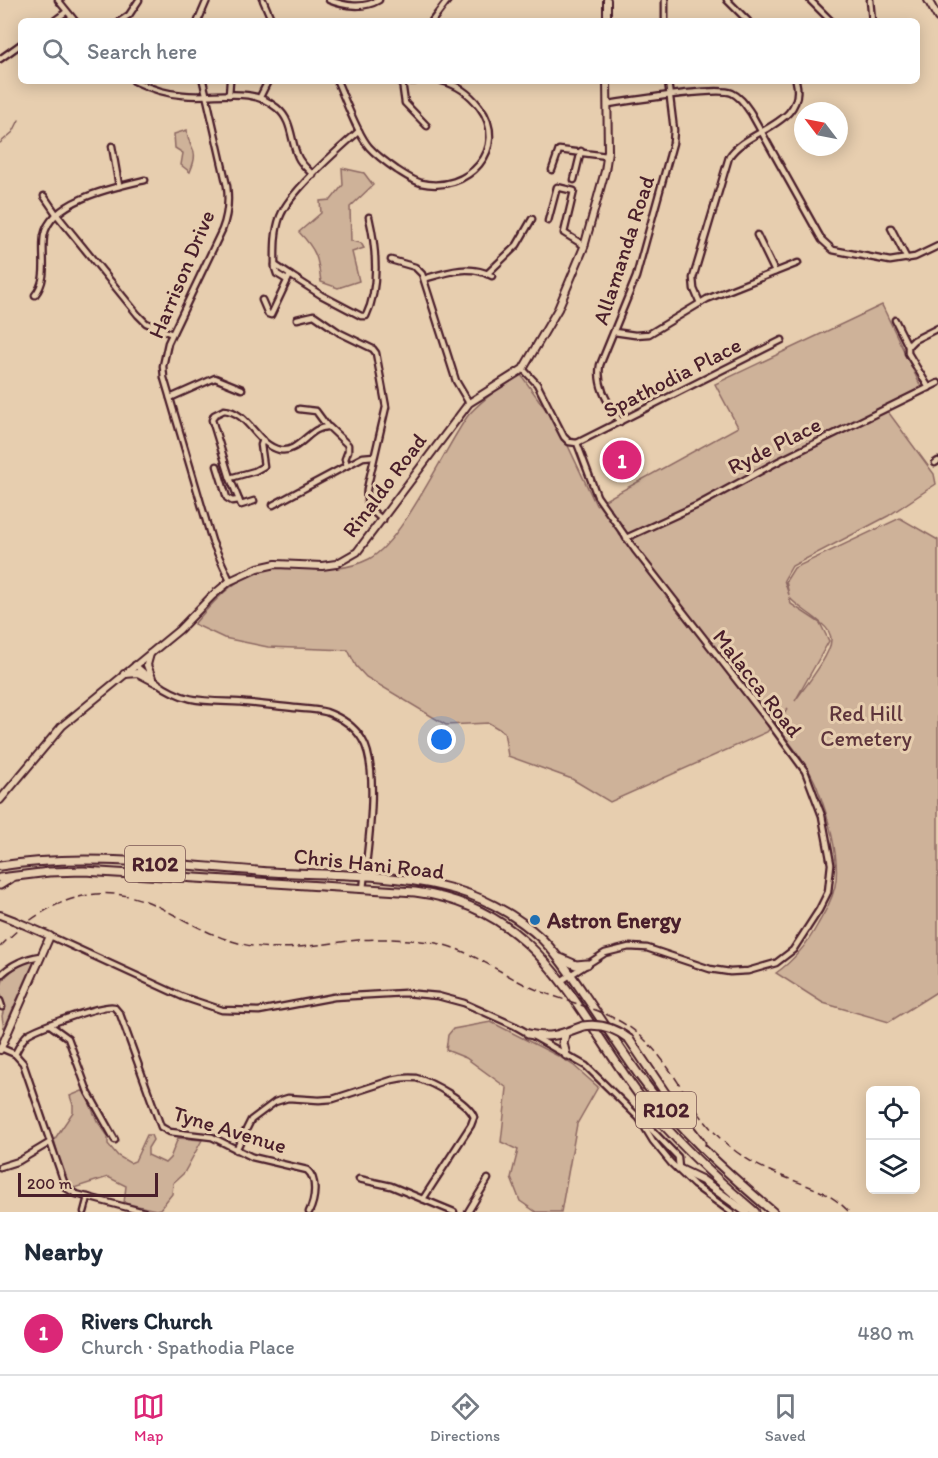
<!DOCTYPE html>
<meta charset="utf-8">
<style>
body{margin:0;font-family:Itim,sans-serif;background:#f6f6f7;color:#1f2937}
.controls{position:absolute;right:18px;bottom:18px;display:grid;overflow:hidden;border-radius:9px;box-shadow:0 3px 15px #0003}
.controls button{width:54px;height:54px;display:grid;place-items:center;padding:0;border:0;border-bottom:2px solid #e0e1e3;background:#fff;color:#1f2937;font:30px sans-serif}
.compass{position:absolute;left:794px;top:102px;width:54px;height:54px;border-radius:50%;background:#fff;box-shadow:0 3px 15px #0003;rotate:302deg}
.scale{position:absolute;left:18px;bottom:15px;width:140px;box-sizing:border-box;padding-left:6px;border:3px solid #4a1f2b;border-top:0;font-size:16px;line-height:21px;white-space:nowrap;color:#4a1f2b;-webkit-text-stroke:4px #e7ceaf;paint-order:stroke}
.you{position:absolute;left:442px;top:740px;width:21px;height:21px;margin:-15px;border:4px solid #fff;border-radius:50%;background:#1a73e8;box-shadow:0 0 0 9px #1a73e833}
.badge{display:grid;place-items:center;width:39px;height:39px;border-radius:50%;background:#db2777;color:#fff;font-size:20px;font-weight:700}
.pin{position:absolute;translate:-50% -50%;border:3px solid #fff;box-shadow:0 2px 6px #0006}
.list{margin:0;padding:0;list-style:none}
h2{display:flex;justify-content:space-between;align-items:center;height:78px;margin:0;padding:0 24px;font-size:26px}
h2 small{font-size:20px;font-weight:400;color:#747a83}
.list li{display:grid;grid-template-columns:39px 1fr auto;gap:18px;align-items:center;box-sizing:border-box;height:84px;padding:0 24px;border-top:2px solid #e0e1e3}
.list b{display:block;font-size:22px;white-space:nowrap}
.list p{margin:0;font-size:20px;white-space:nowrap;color:#747a83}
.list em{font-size:20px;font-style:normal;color:#747a83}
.icon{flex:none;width:33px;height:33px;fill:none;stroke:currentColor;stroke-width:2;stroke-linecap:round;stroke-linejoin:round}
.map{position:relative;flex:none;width:938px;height:1212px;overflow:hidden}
.search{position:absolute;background:#fff;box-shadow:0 3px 15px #0003;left:18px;right:18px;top:18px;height:66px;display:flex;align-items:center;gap:15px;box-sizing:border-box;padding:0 21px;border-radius:9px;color:#747a83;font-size:22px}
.sheet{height:162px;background:#fff}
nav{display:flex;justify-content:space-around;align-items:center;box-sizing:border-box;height:84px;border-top:2px solid #e0e1e3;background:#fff;font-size:16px;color:#747a83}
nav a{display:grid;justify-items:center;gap:3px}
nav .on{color:#db2777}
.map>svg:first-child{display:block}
.green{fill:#ceb299;stroke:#8c6862;stroke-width:1.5;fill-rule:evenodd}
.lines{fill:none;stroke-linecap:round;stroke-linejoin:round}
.stream{stroke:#84605c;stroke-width:1.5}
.street-casing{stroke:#4a1f2b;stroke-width:9}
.secondary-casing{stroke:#4a1f2b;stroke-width:10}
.primary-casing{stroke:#4a1f2b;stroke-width:11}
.street{stroke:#e7ceaf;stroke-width:4.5}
.secondary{stroke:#e7ceaf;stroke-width:6}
.primary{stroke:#e7ceaf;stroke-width:7}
.rail{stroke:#4a1f2b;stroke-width:1.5;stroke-dasharray:9 4.5;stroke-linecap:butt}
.secondary-bridge-casing{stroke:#4a1f2b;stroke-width:10;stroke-linecap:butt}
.primary-bridge-casing{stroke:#4a1f2b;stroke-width:11;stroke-linecap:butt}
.secondary-bridge{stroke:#e7ceaf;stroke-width:6}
.primary-bridge{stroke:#e7ceaf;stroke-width:7}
.poi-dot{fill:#1f6fb2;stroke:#e7ceaf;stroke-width:2}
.labels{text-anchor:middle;stroke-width:6;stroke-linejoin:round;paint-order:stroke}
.shield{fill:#e7ceaf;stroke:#795453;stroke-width:1.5}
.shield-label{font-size:21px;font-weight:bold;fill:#4a1f2b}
.street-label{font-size:22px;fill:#4a1f2b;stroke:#e7ceaf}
.park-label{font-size:22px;fill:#5e353c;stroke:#e7ceaf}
.poi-label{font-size:22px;font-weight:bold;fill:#4a1f2b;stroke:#e7ceaf;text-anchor:start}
</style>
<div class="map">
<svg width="938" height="1212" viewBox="0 0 938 1212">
<rect width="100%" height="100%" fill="#e7ceaf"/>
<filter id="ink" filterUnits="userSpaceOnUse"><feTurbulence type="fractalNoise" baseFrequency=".0167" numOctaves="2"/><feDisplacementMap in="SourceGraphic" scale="12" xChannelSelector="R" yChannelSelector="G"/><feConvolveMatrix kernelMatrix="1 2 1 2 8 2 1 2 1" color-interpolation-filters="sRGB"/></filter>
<g filter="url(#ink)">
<!-- green -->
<g class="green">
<path d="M187,130C188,150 201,147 190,172L181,165L183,153L175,148L174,134Z"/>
<path d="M342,168L364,173L373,185L350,207L351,241L361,243L364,248L352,252L359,281L338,288L321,282C318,258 317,251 299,232L321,213L320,201L331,200L343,185Z"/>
<path d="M882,305L923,391L886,409L934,474L936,484L888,516L792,566L784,580L789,595L786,581L794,568L900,518L938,540V991L889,1022L823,1003L776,973C793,961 808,943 818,924C825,912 832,900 835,886C841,859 827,813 817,787C808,764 790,744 776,725L788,708L767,732L610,802L572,779L508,756L504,732L489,723L446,725L366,677L356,666L348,650L268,647L224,638L194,624C215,600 236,575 270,569C304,563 333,577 369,559C402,542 444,450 467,417C477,403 505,384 519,372L561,431L596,505L738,427L715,384ZM789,597C798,608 812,614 822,624C827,628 831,633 831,640C831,655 804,688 795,701L829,641L820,623L791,604Z"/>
<path d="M35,959L4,1029L2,1016L5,1005C4,1001 1,996 0,992C0,974 22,963 35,959Z"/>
<polygon points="491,1022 562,1058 573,1065 598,1087 577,1124 561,1212 536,1212 520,1201 511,1178 518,1150 501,1142 507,1088 466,1058 446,1050 448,1035 453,1029"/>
<polygon points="82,1091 85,1092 97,1121 108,1136 108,1144 118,1156 130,1163 135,1161 147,1135 151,1135 153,1140 148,1148 148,1155 165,1163 170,1158 178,1138 202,1140 184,1173 173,1183 172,1194 160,1209 156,1210 124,1203 126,1186 108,1177 74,1188 66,1182 54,1140 73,1112 73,1105 70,1096"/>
</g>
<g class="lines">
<!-- stream -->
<polyline class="stream" points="0,143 13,132 19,120"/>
<defs>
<g id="street">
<polyline points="58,0 75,21"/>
<polyline points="263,0 272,21"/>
<path d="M329,0C344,6 364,9 379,0"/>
<polyline points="665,0 665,21"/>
<polyline points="727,0 748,21"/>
<polyline points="810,0 831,21"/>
<polyline points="870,0 872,21"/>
<polyline points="54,21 66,12"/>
<polyline points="120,21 129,15 139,0"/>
<polyline points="198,21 207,0"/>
<polyline points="432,21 448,0"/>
<polyline points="0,59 21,44"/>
<path d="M134,81C149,88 167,94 183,95C215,99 250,85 277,108C293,121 290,140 298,157C301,164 308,169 313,175"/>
<path d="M203,81L227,186C229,202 228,215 222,230L168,343L163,366L164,378L212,541L230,581"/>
<path d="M337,81C345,99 357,133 369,147C377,156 387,163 397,170C405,175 412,180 421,183C467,194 511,148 479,106C469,93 458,85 442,81"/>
<polyline points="400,81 415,81"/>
<polyline points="402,82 405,103 427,126"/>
<polyline points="229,95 230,81"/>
<polyline points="260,97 268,81"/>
<path d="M608,104C630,101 717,86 732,93C741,97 746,106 751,113L818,233L822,240L833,250L890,261L915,257L938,246"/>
<polyline points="112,146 119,186"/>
<polyline points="552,170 559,150 607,156"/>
<polyline points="574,180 581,151"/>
<polyline points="44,196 57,215 138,315 146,323 172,334"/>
<polyline points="548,221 557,187 574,191 564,233 585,246"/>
<polyline points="891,228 907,259"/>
<polyline points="757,235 775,272"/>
<polyline points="391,260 415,267 422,274 456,381 469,403"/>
<polyline points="275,265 290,275"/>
<polyline points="487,274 517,245 532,219"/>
<path d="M424,279C447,272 469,264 492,276"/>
<path d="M287,280L277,274L275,268C275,252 274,233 280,217C289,192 338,150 359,131"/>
<path d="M35,295C49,278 41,256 44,236C50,200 115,187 145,180"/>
<path d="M262,300L268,314L271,315L290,275L321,295L361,316H366C380,287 376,247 369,217"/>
<path d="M700,303L694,289L693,278L729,157C746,129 807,125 796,81"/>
<path d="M297,319L314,315L340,333L373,349L376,353L386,407L367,489C365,505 371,511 383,520"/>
<polyline points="895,320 908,346 908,353 929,388"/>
<polyline points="614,332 635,335 649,334 707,299 798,263"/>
<polyline points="908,346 914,340 938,328"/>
<polyline points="523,369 537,384 564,437 569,442 577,443 597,496 635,550 770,723 805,771 822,816 831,864 828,892 819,910 793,950 776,963 748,971 730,972 710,969 647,948 629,947 605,953 561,981"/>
<polyline points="170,398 215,378 242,389"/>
<polyline points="299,409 316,411 327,426"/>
<path d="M620,422C609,404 596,387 600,365L636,277L673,143L674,130L668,81"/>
<polyline points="577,443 782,340"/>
<polyline points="935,463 938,461"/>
<polyline points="217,466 227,498 232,501 239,500"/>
<polyline points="230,478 255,471 264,466 261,445 263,440"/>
<path d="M254,501L241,505L230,478L212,420L214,415L224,410C249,412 256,445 280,450C299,454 310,425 329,427L348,445V451L345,459L347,465"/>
<polyline points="273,505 363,457 374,456"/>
<polyline points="626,538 698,505 779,461 938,383"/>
<polyline points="135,665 149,677"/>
<path d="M156,682C183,702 202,701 234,702C254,703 274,706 294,708C304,709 316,709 326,712C340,717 354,726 362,739C381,768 367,854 363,889"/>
<polyline points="50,936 183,997 222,1010 259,1011 334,997 405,993 438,996 464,1003 515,1026 586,1066 639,1118 653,1141 671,1163 694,1185 731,1212"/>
<path d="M0,976C10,965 26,958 41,956"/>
<polyline points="0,1001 2,1007"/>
<polyline points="50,1025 68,1038 88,1092 115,1140"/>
<polyline points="1,1048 15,1054 23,1063 66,1188 76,1194 144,1212"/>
<path d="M15,1054C19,1047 22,1039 28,1034C39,1027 103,1004 114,1007L120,1014L161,1127L170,1132L212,1137L252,1157L307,1170C318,1179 315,1200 309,1212"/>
<polyline points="644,1122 678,1157 679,1169"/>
<path d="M236,1150L251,1120L275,1102L288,1098L319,1100L333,1099L392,1080C400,1078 407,1077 416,1078C432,1082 468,1102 474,1117L471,1125L423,1199"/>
<polyline points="0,1167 19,1161 49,1143"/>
<polyline points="359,1179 391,1186 454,1212"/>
<polyline points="84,1212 88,1197"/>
<polyline points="468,1212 488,1179"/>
</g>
<g id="secondary">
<polyline points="607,0 607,21"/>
<polyline points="928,0 938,18"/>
<polyline points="150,654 147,665 152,678"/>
<polyline points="124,674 138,673 157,683"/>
<polyline points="0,800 62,726 179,630 212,596 230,581 258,568 276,564 322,566 336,564 357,552 469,403 523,369 558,309 584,247 605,171 608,151 607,81"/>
<polyline points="0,915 13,920"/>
<polyline points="0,1050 50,936 34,929"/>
</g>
<g id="primary">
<path d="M0,866C88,852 182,866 271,872C327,875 386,873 441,886C478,894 514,913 542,939C558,955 571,975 584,994C603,1022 621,1050 641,1078C678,1129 725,1171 773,1212"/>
<path d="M0,878L49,872L84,871L415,892C543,908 576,1014 645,1103C678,1144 715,1178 755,1212"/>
<polyline points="0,885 11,878"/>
<polyline points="560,958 576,965 587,964"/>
<path d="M528,1034C553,1039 561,1034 583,1026"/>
<polyline points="565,1034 563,1043 566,1055"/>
<polyline points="629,1039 680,1115 701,1143"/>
<polyline points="679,1169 702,1180 746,1212"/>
</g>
</defs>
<!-- street casing -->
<use href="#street" class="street-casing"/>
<!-- secondary casing -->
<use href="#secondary" class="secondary-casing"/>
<!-- primary casing -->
<use href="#primary" class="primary-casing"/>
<!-- street -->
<use href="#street" class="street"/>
<!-- secondary -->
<use href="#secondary" class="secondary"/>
<!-- primary -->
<use href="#primary" class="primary"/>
<!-- rail -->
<path class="rail" d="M0,947C41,904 94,878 153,904C182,918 210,936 242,944C281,953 319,944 358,940C383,938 411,939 436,943C470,950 497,971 528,986C571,1006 614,1007 649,1044C681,1078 696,1122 734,1150C747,1160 761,1168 777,1174C803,1185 829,1190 849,1212"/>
<defs>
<polyline id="secondary-bridge" points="13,920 34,929"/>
<path id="primary-bridge" d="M583,1026C601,1023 615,1028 629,1039"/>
</defs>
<!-- secondary-bridge casing -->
<use href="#secondary-bridge" class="secondary-bridge-casing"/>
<!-- primary-bridge casing -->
<use href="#primary-bridge" class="primary-bridge-casing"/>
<!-- secondary-bridge -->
<use href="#secondary-bridge" class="secondary-bridge"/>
<!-- primary-bridge -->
<use href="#primary-bridge" class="primary-bridge"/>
</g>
</g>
<!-- markers -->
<circle class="poi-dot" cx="535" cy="920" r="6"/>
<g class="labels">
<!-- shield labels -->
<g class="shield">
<rect x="125" y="846" width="60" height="36" rx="4.5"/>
<rect x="636" y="1092" width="60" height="36" rx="4.5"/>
</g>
<g class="shield-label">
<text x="155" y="871">R102</text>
<text x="666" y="1117">R102</text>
</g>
<!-- street labels -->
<g class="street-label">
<text transform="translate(623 250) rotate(-72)" y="8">Allamanda Road</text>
<text transform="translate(181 274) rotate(-67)" y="8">Harrison Drive</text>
<text transform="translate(672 377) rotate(-27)" y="8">Spathodia Place</text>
<text transform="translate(774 445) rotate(-27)" y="8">Ryde Place</text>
<text transform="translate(384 485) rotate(-53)" y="8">Rinaldo Road</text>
<text transform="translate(758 683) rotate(52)" y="8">Malacca Road</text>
<text transform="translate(369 863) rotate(6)" y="8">Chris Hani Road</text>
<text transform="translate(230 1129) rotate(17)" y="8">Tyne Avenue</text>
</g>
<!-- park labels -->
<g class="park-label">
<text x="866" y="721">Red Hill<tspan x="866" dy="25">Cemetery</tspan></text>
</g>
<!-- poi labels -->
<g class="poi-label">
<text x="547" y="928">Astron Energy</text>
</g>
</g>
</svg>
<div class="controls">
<button><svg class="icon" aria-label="locate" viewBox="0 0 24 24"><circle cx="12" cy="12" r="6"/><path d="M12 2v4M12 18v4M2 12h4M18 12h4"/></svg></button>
<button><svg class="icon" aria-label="layers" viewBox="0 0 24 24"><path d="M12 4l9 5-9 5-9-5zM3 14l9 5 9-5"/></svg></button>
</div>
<svg class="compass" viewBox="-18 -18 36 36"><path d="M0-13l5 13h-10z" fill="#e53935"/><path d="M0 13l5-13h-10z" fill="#747a83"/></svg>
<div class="scale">200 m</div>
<div class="you"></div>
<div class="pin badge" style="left:622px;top:460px">1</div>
<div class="search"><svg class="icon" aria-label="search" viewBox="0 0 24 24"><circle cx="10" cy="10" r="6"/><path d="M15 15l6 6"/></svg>Search here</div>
</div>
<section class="sheet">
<h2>Nearby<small></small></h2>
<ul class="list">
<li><span class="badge">1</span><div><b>Rivers Church</b><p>Church · Spathodia Place</p></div><em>480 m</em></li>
</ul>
</section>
<nav>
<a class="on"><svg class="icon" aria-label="map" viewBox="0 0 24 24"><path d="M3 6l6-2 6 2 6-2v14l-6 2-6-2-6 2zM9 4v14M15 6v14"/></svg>Map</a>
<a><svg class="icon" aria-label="directions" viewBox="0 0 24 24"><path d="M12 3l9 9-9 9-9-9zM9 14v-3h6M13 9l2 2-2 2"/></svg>Directions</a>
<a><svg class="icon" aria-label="saved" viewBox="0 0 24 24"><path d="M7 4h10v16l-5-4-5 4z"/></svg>Saved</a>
</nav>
